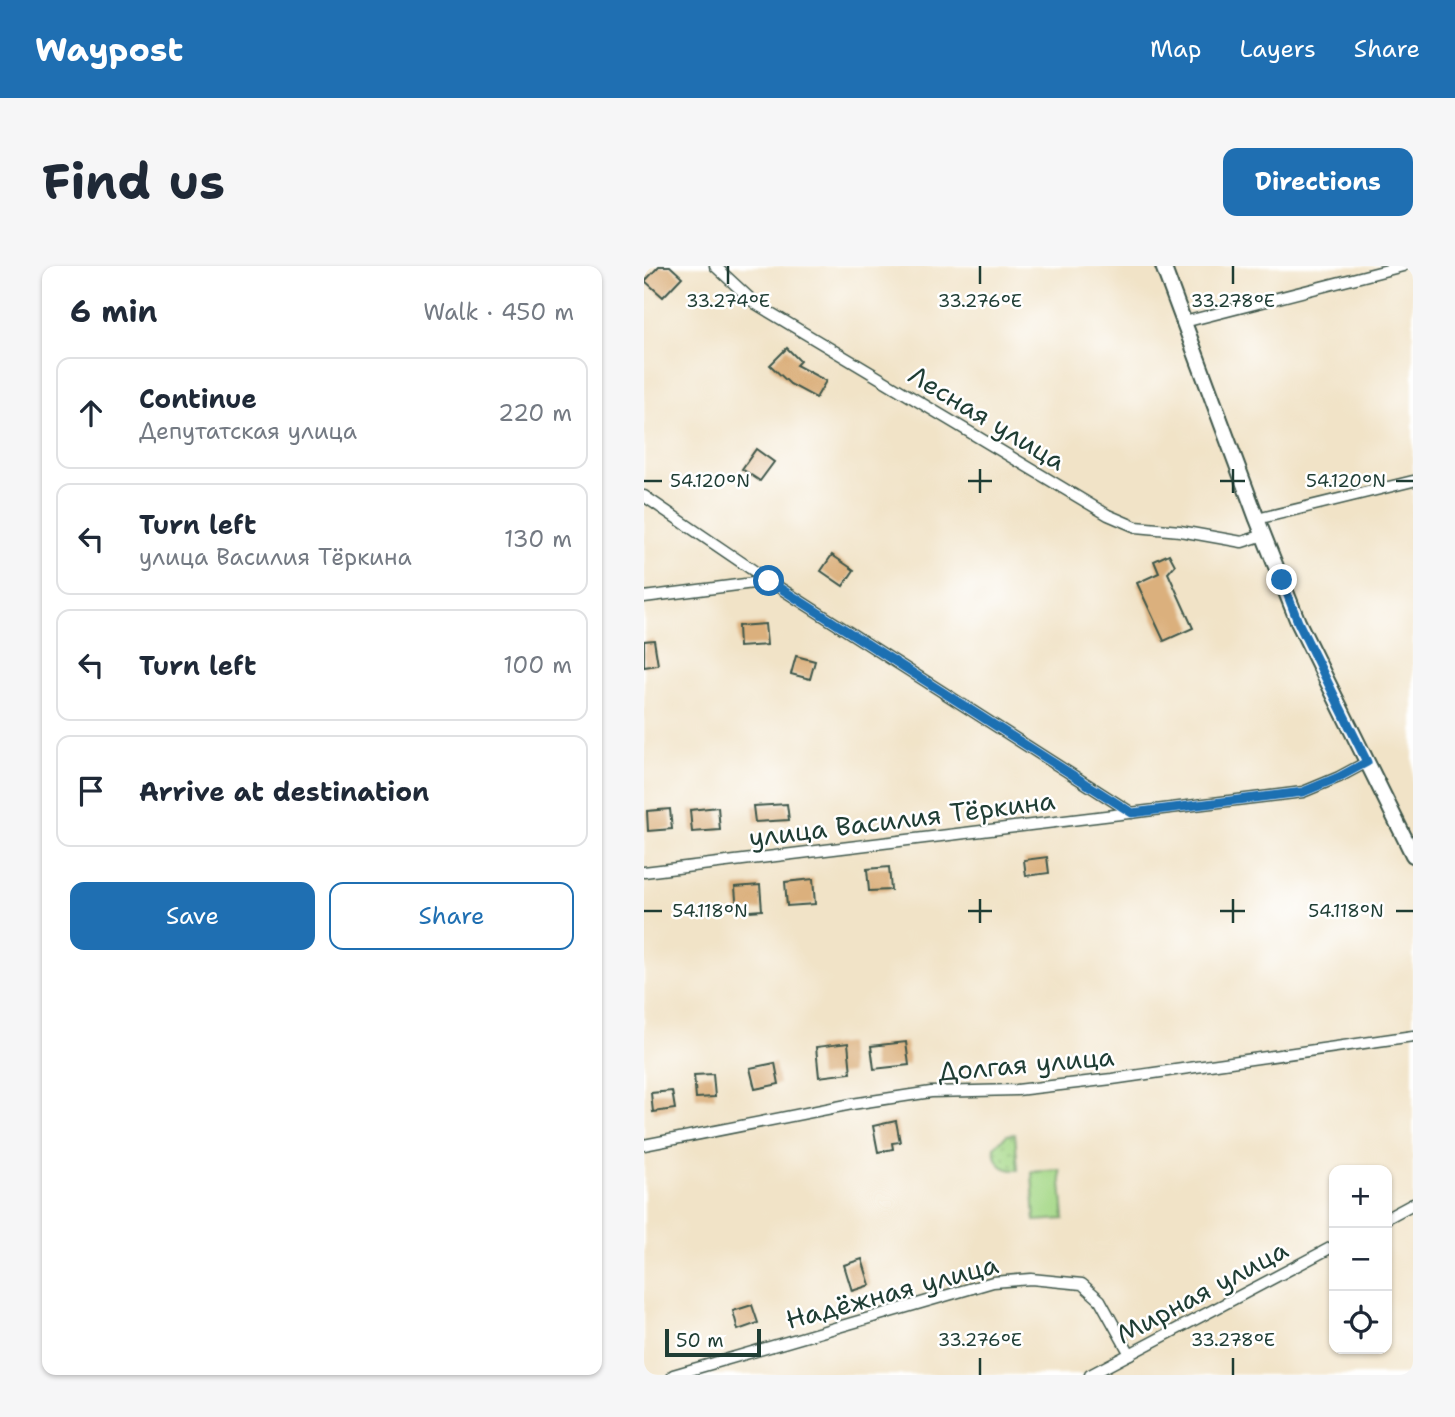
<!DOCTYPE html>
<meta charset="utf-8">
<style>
body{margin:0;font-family:"Shantell Sans",sans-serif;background:#f6f6f7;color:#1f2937}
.controls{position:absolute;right:21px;bottom:21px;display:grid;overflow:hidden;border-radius:14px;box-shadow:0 2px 5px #0004}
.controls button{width:63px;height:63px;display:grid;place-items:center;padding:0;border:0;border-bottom:2px solid #e0e1e3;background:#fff;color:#1f2937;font:35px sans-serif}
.scale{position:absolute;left:21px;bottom:18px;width:96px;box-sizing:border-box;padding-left:7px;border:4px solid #1f3d34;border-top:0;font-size:19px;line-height:24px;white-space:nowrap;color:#1f3d34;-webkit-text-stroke:5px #fff;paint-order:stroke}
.stop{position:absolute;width:21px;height:21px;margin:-16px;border:5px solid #1f6fb2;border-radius:50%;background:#fff}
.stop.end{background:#1f6fb2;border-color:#fff;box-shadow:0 2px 7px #0008}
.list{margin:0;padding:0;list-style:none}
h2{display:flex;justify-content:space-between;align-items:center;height:91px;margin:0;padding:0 28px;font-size:30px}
h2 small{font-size:23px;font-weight:400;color:#747a83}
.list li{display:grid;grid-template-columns:46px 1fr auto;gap:21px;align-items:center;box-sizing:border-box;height:112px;margin:0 14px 14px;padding:0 14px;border:2px solid #e0e1e3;border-radius:14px}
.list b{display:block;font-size:26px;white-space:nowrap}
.list p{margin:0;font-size:23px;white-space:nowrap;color:#747a83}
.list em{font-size:23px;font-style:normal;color:#747a83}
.actions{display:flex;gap:14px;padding:21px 28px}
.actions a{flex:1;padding:16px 0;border:2px solid #1f6fb2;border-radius:14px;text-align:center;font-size:24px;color:#1f6fb2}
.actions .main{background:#1f6fb2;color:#fff}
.icon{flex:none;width:38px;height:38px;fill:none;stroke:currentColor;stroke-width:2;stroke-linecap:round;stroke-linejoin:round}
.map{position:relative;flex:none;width:769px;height:1109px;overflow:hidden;border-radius:14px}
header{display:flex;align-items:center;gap:42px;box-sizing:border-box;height:98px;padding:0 35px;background:#1f6fb2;color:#fff}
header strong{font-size:33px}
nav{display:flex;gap:38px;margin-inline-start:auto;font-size:24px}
.intro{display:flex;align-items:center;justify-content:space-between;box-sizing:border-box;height:168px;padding:0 42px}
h1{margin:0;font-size:49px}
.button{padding:18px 32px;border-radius:14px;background:#1f6fb2;color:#fff;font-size:24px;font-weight:700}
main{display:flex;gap:42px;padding:0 42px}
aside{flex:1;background:#fff;border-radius:14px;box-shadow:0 2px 5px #0004}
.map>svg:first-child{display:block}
.park{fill:url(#park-dots);stroke:#628a5e;stroke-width:2}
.pitch{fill:#a5d887;stroke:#628a5e;stroke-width:2}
.building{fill:#dbb07d}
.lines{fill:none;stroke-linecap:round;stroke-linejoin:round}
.street-casing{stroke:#3e564a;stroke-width:13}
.secondary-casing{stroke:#3e564a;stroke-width:18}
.street{stroke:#fff;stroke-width:10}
.secondary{stroke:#fff;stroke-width:14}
.route{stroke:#1f6fb2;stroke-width:9}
.ticks{fill:none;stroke:#1f3d34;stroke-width:2.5}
.labels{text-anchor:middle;stroke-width:5;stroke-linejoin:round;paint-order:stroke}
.street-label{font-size:26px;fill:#1f3d34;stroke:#fff}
.ticks-label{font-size:18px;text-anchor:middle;fill:#1f3d34;stroke:#fff;stroke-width:5;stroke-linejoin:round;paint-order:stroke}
</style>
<header>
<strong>Waypost</strong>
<nav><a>Map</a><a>Layers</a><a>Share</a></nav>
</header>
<div class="intro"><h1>Find us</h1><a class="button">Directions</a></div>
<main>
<aside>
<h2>6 min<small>Walk · 450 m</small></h2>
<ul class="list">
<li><svg class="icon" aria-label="ahead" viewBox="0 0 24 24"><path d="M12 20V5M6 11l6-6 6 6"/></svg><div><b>Continue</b><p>Депутатская улица</p></div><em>220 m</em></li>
<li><svg class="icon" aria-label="left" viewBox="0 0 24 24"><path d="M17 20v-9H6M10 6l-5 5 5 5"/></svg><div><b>Turn left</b><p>улица Василия Тёркина</p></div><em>130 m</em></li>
<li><svg class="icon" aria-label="left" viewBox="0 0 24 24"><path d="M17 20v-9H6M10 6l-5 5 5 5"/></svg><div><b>Turn left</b></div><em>100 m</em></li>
<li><svg class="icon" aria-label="arrive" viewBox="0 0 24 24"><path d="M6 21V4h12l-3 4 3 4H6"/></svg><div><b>Arrive at destination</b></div></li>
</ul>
<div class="actions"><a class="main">Save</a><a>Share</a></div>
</aside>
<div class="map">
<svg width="769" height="1109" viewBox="0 0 769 1109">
<defs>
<pattern id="park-dots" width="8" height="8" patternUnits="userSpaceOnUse" patternTransform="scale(1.75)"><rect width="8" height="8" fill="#a5d887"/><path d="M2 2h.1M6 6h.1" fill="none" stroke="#8eba75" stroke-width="1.8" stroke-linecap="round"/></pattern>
</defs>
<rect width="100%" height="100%" fill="#fff"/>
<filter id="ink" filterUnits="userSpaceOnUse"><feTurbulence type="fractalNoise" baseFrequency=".0143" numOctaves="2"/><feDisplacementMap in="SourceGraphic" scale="14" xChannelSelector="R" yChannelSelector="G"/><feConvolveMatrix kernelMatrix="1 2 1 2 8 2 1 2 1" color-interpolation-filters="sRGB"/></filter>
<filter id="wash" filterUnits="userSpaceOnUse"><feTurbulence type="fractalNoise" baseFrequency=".00686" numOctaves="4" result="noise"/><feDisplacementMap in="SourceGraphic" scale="28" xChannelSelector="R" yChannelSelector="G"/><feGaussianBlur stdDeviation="1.57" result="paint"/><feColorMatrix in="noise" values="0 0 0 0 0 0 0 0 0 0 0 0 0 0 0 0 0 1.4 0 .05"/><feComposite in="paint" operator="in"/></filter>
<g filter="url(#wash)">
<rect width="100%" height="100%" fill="#f1e3c7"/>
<!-- park -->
<path class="park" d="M371,868L374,904C358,905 349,896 351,880L363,869Z"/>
<!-- pitch -->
<polygon class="pitch" points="416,904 420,953 391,955 388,906"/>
<g id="blocks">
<!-- building -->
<g class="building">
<polygon points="15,0 26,0 38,11 19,31 1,15"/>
<polygon points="143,82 156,95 152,99 182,115 172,132 146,118 126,99"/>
<polygon points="112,183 130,196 116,215 98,203"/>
<polygon points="525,288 531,299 524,307 549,362 520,375 493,317 515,307 510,295"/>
<polygon points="188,289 210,304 199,320 177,305"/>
<polygon points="121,358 123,379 95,381 94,360"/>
<polygon points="10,374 14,399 0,401 0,375"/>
<polygon points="152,390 171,395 166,413 147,408"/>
<polygon points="143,538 145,554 111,556 109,540"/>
<polygon points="74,541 76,564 48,566 46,544"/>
<polygon points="26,543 28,563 4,565 3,545"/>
<polygon points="403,591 405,607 382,610 380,594"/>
<polygon points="245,601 247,624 225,625 223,603"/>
<polygon points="169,613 171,638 143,640 141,616"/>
<polygon points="116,619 118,644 93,646 91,621"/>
<polygon points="262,776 265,799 230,803 227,780"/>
<polygon points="204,777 207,807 175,811 172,781"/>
<polygon points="131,797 135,818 111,823 106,802"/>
<polygon points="69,808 71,831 52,832 50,809"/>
<polygon points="28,825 31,843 9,846 7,827"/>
<polygon points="252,855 256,876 248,877 249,883 234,886 229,860"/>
<polygon points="218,993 226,1019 208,1025 200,999"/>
<polygon points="108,1039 114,1057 94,1064 89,1045"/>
</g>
</g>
</g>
<g filter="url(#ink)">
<use href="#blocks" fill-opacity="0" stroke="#3e564a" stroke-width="2"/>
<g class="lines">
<defs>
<g id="street">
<polyline points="71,0 112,38 464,249 492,261 536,265 598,276 620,269"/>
<polyline points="540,56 759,0"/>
<polyline points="0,230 125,315 488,547"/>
<polyline points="613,253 769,215"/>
<polyline points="0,331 125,315"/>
<polyline points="0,606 659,526 695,511 723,496"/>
<polyline points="0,879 208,838 287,826 373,824 468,813 769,770"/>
<polyline points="743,952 769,938"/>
<polyline points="29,1109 349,1016 387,1013 438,1018 456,1034 486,1088"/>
<polyline points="446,1109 690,980"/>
</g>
<polyline id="secondary" points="519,0 613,253 654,356 769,589"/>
</defs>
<!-- street casing -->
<use href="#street" class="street-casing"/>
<!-- secondary casing -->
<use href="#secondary" class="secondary-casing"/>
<!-- street -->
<use href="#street" class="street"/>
<!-- secondary -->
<use href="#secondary" class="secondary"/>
</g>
</g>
<g class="lines" filter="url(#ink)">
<!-- route -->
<polyline class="route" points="125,315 488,547 659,526 695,511 723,496 654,356 638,314"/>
</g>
<!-- ticks -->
<path class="ticks" d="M84,0V18M336,0V18M589,0V18M336,203V227M589,203V227M0,215H18M324,215H348M576,215H601M752,215H769M336,633V657M589,633V657M0,645H18M324,645H348M576,645H601M752,645H769M336,1092V1109M589,1092V1109"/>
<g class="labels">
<!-- street labels -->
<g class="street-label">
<text transform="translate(343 152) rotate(31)" y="9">Лесная улица</text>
<text transform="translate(258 553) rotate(-7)" y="9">улица Василия Тёркина</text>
<text transform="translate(382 798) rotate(-5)" y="9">Долгая улица</text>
<text transform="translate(248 1026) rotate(-15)" y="9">Надёжная улица</text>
<text transform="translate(558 1026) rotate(-28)" y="9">Мирная улица</text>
</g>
</g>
<g class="ticks-label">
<text x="84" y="41">33.274°E</text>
<text x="336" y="41">33.276°E</text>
<text x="589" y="41">33.278°E</text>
<text x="66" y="221">54.120°N</text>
<text x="702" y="221">54.120°N</text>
<text x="66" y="651">54.118°N</text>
<text x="702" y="651">54.118°N</text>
<text x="336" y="1080">33.276°E</text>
<text x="589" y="1080">33.278°E</text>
</g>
</svg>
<div class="controls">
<button>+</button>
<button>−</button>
<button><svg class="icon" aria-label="locate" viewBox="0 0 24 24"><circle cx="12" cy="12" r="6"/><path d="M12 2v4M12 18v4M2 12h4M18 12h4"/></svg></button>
</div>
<div class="scale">50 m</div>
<div class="stop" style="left:125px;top:315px"></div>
<div class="stop end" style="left:638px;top:314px"></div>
</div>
</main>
